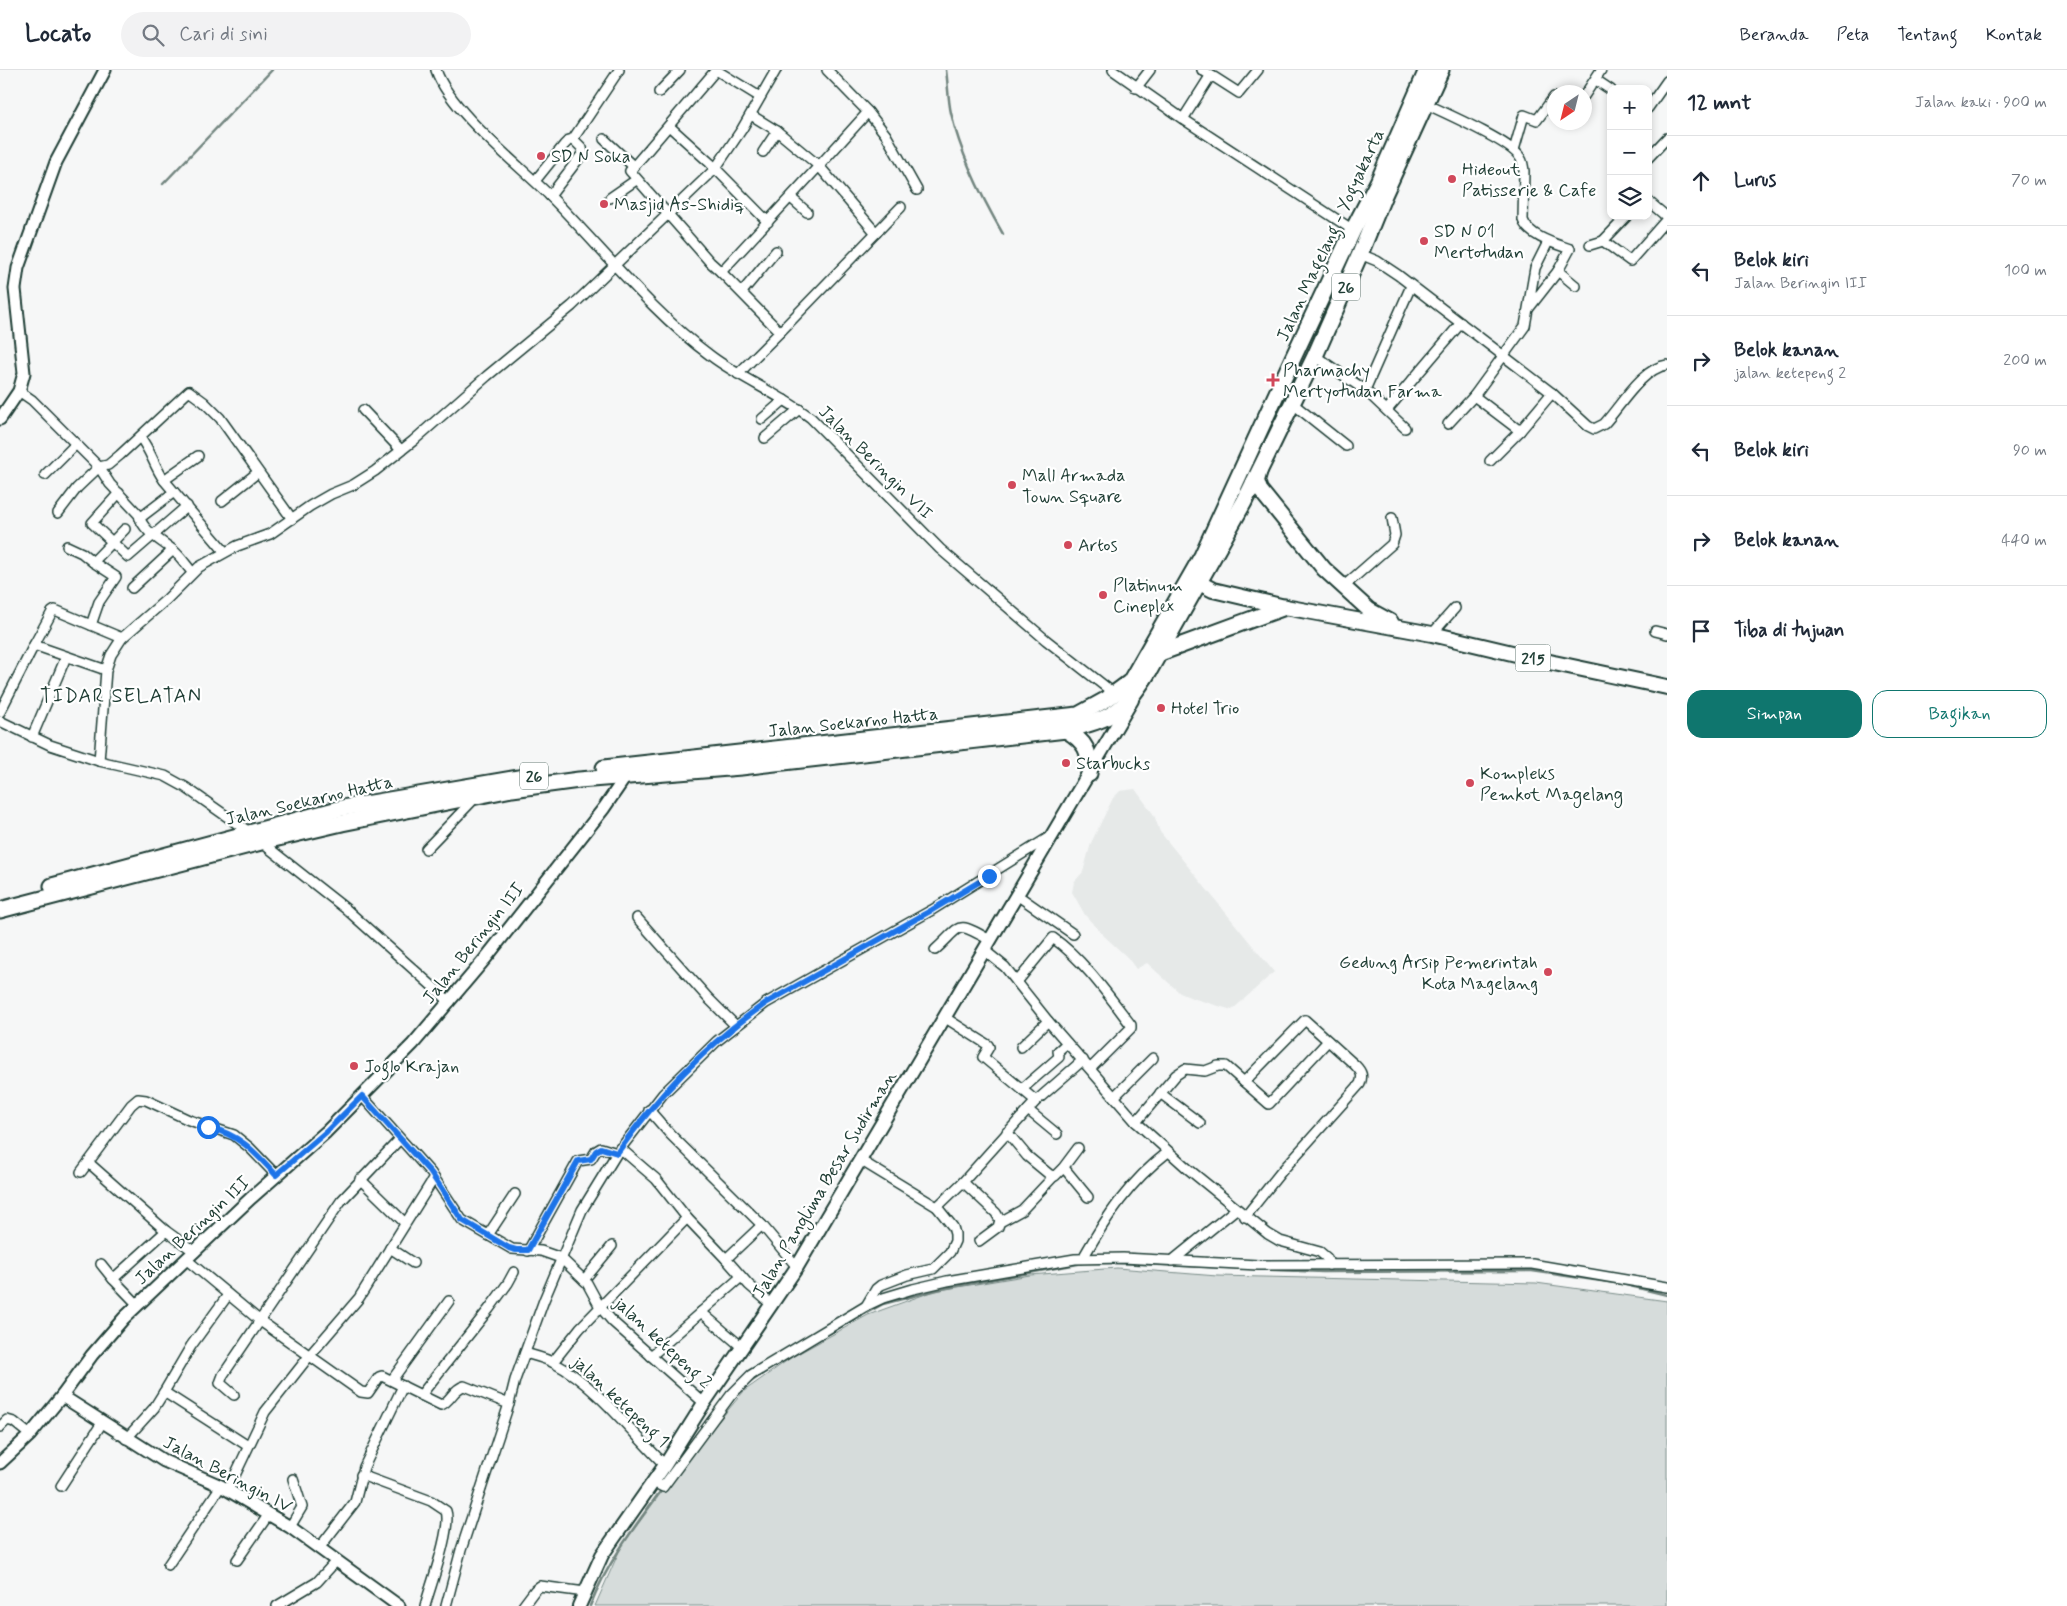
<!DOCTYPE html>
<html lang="id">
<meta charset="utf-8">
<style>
body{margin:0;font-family:Mynerve,sans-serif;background:#f2f2f3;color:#1f2937}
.controls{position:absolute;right:15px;top:15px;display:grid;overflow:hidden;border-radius:10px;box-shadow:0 2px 8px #0003}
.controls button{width:45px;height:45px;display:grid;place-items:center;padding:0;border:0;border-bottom:1px solid #e0e1e3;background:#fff;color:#1f2937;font:25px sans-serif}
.compass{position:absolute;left:1547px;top:15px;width:45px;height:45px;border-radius:50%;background:#fff;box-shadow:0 2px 8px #0003;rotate:215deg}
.stop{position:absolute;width:15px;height:15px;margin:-11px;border:4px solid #1a73e8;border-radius:50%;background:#fff}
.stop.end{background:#1a73e8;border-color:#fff;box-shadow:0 1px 5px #0008}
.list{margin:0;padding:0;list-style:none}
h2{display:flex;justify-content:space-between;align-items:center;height:65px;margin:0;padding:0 20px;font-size:21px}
h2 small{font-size:16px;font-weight:400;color:#747a83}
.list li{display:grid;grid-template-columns:32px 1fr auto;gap:15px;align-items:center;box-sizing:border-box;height:90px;padding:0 20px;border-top:1px solid #e0e1e3}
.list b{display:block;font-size:19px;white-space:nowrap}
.list p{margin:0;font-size:16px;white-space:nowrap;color:#747a83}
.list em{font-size:16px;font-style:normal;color:#747a83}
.actions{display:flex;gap:10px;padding:15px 20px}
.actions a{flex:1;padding:11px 0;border:1px solid #0f766e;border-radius:15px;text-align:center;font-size:18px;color:#0f766e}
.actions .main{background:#0f766e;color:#fff}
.icon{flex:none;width:28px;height:28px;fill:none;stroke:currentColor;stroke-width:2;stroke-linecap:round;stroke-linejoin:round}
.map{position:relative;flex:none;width:1667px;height:1536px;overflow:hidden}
header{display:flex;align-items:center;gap:30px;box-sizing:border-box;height:70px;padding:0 25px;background:#fff;border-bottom:1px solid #e0e1e3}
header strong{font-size:24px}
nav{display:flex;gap:28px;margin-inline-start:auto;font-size:18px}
.search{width:350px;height:45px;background:#f2f2f3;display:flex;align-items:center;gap:12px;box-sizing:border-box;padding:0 18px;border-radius:28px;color:#747a83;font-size:19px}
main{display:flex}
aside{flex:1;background:#fff}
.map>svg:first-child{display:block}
.built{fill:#e6e9e8}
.green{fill:#d6dcdb;stroke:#7a8c88}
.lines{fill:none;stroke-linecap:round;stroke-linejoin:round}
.stream{stroke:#72857f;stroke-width:2.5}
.minor-casing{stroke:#1f3d34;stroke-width:12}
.tertiary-casing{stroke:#1f3d34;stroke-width:15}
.secondary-casing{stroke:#1f3d34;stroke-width:16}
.primary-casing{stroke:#1f3d34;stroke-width:18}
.trunk-casing{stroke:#1f3d34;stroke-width:19}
.minor{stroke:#fff;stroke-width:9}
.tertiary{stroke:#fff;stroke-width:11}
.secondary{stroke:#fff;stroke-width:12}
.primary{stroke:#fff;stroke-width:14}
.trunk{stroke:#fff;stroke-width:15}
.route{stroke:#1a73e8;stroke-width:6}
.poi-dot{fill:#d1495b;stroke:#fff;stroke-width:2}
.labels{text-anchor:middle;stroke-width:4.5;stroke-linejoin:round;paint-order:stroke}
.shield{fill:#fff;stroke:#627771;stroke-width:1}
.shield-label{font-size:16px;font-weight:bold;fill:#1f3d34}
.poi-label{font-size:18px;fill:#1f3d34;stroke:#fff;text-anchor:start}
.street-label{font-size:18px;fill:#1f3d34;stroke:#fff}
.quarter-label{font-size:20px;letter-spacing:1px;fill:#1f3d34;stroke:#fff}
</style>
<header>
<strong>Locato</strong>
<div class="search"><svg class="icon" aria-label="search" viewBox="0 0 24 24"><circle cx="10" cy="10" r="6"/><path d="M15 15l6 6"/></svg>Cari di sini</div>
<nav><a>Beranda</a><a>Peta</a><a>Tentang</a><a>Kontak</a></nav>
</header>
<main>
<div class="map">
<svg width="1667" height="1536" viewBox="0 0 1667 1536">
<rect width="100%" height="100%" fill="#f6f7f7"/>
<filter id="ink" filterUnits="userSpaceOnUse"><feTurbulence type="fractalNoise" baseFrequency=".02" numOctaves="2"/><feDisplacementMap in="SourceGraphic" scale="10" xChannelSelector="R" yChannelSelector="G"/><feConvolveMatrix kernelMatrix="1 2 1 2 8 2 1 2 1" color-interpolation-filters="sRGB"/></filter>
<g filter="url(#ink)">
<!-- built -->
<polygon class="built" points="1135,719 1154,745 1160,762 1274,902 1232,940 1192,928 1180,923 1147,893 1136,899 1127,887 1103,865 1085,845 1072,822 1074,812 1083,802 1091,773 1113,728 1120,721"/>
<!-- green -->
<polygon class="green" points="1117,1198 1217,1206 1536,1213 1667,1231 1667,1536 595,1536 621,1477 680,1397 744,1321 792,1287 868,1245 934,1221 1030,1205"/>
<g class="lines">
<!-- stream -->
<g class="stream">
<path d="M946,0C948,14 948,29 951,43C961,86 981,126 1003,164"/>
<polyline points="163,114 272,0"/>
<polyline points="830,1263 883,1234 941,1219 1083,1193 1116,1193 1323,1202 1532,1201 1622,1214 1667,1225"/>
<polyline points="749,1313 782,1291"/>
<path d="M590,1536C607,1493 635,1456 662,1419"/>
</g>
<defs>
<g id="minor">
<path d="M436,0C450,41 518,94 550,126C603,179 650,241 711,286C743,310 780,324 811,348L940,479L1046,570L1116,625"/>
<polyline points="716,0 630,101 710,192 721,202 819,96 876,163"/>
<polyline points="716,0 760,27"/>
<polyline points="827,0 868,42 886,65 917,120"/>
<polyline points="1113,0 1183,49 1353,160"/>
<polyline points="1202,0 1212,6"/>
<polyline points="1596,10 1611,20"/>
<polyline points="1136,18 1150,0"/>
<polyline points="659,22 680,0"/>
<polyline points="1584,26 1601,0"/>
<path d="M1426,34C1445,43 1509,71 1519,86C1523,90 1523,95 1524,101L1523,150C1528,166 1556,174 1570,179L1558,201L1529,238"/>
<polyline points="1648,38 1667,11"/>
<polyline points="751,45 777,61 763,82"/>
<polyline points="1183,49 1209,8 1214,7 1239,23 1258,0"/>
<polyline points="669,56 710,93 768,152"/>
<polyline points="777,61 819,96 868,42"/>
<polyline points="604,69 633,96"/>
<polyline points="1514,80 1524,45 1537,50 1554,27"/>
<polyline points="1648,88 1667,68"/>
<polyline points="535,111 564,75 569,70 573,69 619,0"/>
<polyline points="550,126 583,83 582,78 573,69"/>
<polyline points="610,128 636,110"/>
<polyline points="791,128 807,142"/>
<polyline points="1648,131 1667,147"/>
<polyline points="1603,171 1630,191 1667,149"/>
<polyline points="1590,175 1603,171 1627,146"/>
<path d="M1360,184L1377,191L1398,205L1552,323L1588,356L1594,359L1604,354C1620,337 1642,298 1667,295"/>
<polyline points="1558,201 1576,216"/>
<polyline points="721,202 780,262 738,304"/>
<polyline points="742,222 776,181"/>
<polyline points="780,262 901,137"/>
<polyline points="1315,286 1365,320 1405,358"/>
<polyline points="1365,320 1411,216"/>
<path d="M19,321L32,330L99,397L110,414L139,445C142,461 162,471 174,481C181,487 186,495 192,502"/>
<polyline points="1474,326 1520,361"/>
<polyline points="1292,333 1346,376"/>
<polyline points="363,340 401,380"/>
<polyline points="1387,340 1461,253"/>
<polyline points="762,349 784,330"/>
<polyline points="1448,354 1474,326 1525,256 1535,198 1548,172"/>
<path d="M140,367C151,381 154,396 164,410L225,482"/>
<polyline points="765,368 799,339"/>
<polyline points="1490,391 1520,361 1552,323"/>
<polyline points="45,405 75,375"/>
<polyline points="164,410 198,386"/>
<polyline points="119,423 92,453 128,487 187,436"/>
<polyline points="222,431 257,403"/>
<polyline points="58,443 77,418 99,397 108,395 120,385 189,321 204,332 220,348 292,449"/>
<polyline points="140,448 174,422"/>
<polyline points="67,476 82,483 93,492"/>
<polyline points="1343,517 1392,474 1395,465 1392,448"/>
<polyline points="132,518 173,480"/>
<polyline points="91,555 99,532 116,507 93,492 125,459"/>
<polyline points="1655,561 1667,564"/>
<polyline points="1432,564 1455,538"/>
<polyline points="34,575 52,542 55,540 122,568"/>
<polyline points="0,642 34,575 106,600"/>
<polyline points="0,651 50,675 99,691 165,706 185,717 249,762"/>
<polyline points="32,667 66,587"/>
<polyline points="99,691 106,600 111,585 122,568 167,529 199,497 237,476 270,464 310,436 331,424 353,415 375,401 413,371 487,306 572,236 715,99 742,59 776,0"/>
<polyline points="261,772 346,839 450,932"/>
<polyline points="426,779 476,727"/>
<polyline points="1017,825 1073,864"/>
<polyline points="637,848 708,928 736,956"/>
<path d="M935,880C963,855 954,850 990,870"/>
<polyline points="984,880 1005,897 1048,951 1136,1052 1187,1098 1268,1164 1280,1171 1320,1182 1327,1188 1329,1195"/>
<path d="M1017,912L1053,868C1083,889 1109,926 1131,955V958L1091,998"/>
<polyline points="944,947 988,975 989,977 983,987 1036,1031"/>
<polyline points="1021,977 1048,951"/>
<path d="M1244,1012L1305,950L1355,995C1362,1002 1363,1006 1360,1014L1281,1102L1245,1147"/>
<polyline points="1022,1019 1059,987 1058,981 1067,973"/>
<polyline points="1160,1023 1200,1053"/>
<polyline points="362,1026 431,1103 462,1150 512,1179 541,1181 561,1188 587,1213 600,1237 613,1252 704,1333"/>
<polyline points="1114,1027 1153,988"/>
<polyline points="649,1040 670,1064 762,1155"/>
<polyline points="1028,1040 1057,1064"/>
<polyline points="1136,1052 1176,1005 1185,999 1205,1001 1218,996 1226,996 1269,1034 1328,971"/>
<polyline points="1007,1062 1027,1086 1050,1105 1055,1106 1062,1099 1065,1099 1088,1127"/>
<polyline points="620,1078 656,1109 687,1148 726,1189 749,1215 772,1235"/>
<polyline points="860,1090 937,1137 953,1157 955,1164 955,1171 950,1182 933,1199 907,1205 881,1215 876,1219 866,1236"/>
<polyline points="89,1093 166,1161 195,1182"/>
<polyline points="1063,1098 1078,1078"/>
<polyline points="81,1102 131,1035 138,1029 146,1030 189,1050 234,1065 250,1078 276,1105"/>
<polyline points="360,1109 405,1153"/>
<polyline points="963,1112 996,1143 1000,1150 998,1157 979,1171"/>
<polyline points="937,1137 963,1112 1036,1031 1083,990"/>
<polyline points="1000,1152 1022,1140 1054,1106"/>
<polyline points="488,1165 515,1124"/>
<polyline points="390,1178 413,1193"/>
<polyline points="528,1181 578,1091 591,1089 596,1081 601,1078 617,1083"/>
<path d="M1083,1188C1107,1146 1129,1112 1168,1082"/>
<polyline points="726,1189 762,1155 797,1197"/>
<path d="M187,1190L259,1250L361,1322L368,1323L379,1307L382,1306L441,1335C451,1331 453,1319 464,1316L509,1334"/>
<polyline points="1172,1191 1236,1139"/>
<polyline points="101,1194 113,1209"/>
<polyline points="584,1210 612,1176"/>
<polyline points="228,1225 191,1276 164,1322 248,1376"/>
<polyline points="138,1235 113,1209 166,1161"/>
<polyline points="701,1242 743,1278"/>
<path d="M525,1283C535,1286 545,1288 554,1293C595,1314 632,1363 665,1395"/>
<polyline points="651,1286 741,1207"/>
<polyline points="553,1292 580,1258 687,1148"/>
<polyline points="392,1310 449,1231"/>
<polyline points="234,1325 220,1313 223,1305 341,1131 400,1069"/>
<polyline points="421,1325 489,1239 508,1213 514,1202"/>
<polyline points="0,1357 7,1350 14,1352 30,1365"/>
<polyline points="126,1369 154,1338 164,1322"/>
<path d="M361,1405L431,1431L446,1441C452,1458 430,1517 425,1536"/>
<polyline points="653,1412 663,1417 731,1325 751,1305 866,1236 883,1228 913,1219 947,1211 1075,1189 1123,1188 1258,1195 1532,1194 1667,1217"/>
<polyline points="61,1416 102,1353"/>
<polyline points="228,1420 265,1342 310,1285 359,1228 434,1108"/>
<polyline points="290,1457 302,1437 293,1409"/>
<polyline points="320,1477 355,1432 364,1397 403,1316"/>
<polyline points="237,1490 269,1444"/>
<polyline points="168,1495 221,1416"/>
<polyline points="277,1536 317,1512 337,1490"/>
<polyline points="446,1536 461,1480 509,1334 515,1310 544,1230 582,1140 617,1083 663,1024 717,971 766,933 932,840 1051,766"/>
<polyline points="523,1536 535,1520 540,1516 585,1522"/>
</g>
<g id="tertiary">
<polyline points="0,349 19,321 24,303 15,219 18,198 56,92 105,0"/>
<polyline points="62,1326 164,1391 221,1416 290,1457 399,1536"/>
<polyline points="0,1393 30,1365 62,1326 92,1285 124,1248 251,1128 326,1062 413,974 485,889 604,738 626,706"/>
</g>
<polyline id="secondary" points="579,1536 602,1485 665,1395 704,1333 797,1197 1132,630"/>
<g id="primary">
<polyline points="1260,400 1257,411 1260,420 1324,499 1369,540 1391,552"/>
<polyline points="1190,508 1213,520 1285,537 1432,564 1554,593 1667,617"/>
</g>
<g id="trunk">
<polyline points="1160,583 1285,537"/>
<path d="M1066,660C1085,671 1091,682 1089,704"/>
<polyline points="604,698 1078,645 1107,629 1130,612 1202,486 1292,290 1353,160 1378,112 1427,0"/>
<polyline points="52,816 342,738 524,707"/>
<path d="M0,840L261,772L342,753L512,719L579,710L741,697L1066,660C1114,648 1122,643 1149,601L1244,432L1271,377L1315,286L1360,184L1384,125L1441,0"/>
</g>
</defs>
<!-- minor casing -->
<use href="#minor" class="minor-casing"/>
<!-- tertiary casing -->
<use href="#tertiary" class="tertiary-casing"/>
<!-- secondary casing -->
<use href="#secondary" class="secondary-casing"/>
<!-- primary casing -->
<use href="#primary" class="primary-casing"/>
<!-- trunk casing -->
<use href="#trunk" class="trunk-casing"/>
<!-- minor -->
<use href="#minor" class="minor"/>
<!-- tertiary -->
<use href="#tertiary" class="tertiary"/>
<!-- secondary -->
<use href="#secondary" class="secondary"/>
<!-- primary -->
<use href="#primary" class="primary"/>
<!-- trunk -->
<use href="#trunk" class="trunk"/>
</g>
</g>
<g class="lines" filter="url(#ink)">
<!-- route -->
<path class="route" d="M208,1057C240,1065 254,1081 276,1105L326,1062L362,1026L431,1103L462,1150L509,1178L516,1180H528L578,1091L591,1089L596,1081L601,1078L617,1083C658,1025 707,974 766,933L932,840L989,806"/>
</g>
<!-- markers -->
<g class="poi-dot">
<circle cx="541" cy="86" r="5"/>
<circle cx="1452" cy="109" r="5"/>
<circle cx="604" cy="134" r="5"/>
<circle cx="1424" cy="171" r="5"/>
<path d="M1270.5 302.5h5v5h5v5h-5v5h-5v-5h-5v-5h5z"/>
<circle cx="1012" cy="415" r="5"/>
<circle cx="1068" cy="475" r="5"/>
<circle cx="1103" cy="525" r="5"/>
<circle cx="1161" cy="638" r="5"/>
<circle cx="1066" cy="693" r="5"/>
<circle cx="1470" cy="713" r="5"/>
<circle cx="1548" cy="902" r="5"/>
<circle cx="354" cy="996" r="5"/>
</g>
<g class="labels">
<!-- shield labels -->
<g class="shield">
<rect x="1332" y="203.5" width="28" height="27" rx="4"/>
<rect x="1515.5" y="574.5" width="35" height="27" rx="4"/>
<rect x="520" y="692.5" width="28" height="27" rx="4"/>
</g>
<g class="shield-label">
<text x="1346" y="223">26</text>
<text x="1533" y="594">215</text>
<text x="534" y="712">26</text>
</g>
<!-- poi labels -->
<g class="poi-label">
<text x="551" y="92">SD N Soka</text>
<text x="1462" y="105">Hideout<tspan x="1462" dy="21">Patisserie &amp; Cafe</tspan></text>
<text x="614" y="140">Masjid As-Shidiq</text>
<text x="1434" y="167">SD N 01<tspan x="1434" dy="21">Mertotudan</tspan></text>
<text x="1283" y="306">Pharmachy<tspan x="1283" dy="21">Mertyotudan Farma</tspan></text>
<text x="1022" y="411">Mall Armada<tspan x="1022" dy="21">Town Square</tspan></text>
<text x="1078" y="481">Artos</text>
<text x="1113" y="521">Platinum<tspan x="1113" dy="21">Cineplex</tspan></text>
<text x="1171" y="644">Hotel Trio</text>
<text x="1076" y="699">Starbucks</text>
<text x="1480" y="709">Kompleks<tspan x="1480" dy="21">Pemkot Magelang</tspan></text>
<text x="1538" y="898" text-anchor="end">Gedung Arsip Pemerintah<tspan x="1538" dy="21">Kota Magelang</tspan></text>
<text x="364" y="1002">Joglo Krajan</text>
</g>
<!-- street labels -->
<g class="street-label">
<text transform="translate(1330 165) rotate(-65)" y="6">Jalan Magelang - Yogyakarta</text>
<text transform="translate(876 392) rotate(45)" y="6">Jalan Beringin VII</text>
<text transform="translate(853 652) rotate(-6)" y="6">Jalan Soekarno Hatta</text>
<text transform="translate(309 730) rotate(-13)" y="6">Jalan Soekarno Hatta</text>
<text transform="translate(473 873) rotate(-51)" y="6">Jalan Beringin III</text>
<text transform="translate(824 1114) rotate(-59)" y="6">Jalan Panglima Besar Sudirman</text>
<text transform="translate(192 1160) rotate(-43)" y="6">Jalan Beringin III</text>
<text transform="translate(663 1272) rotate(43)" y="6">jalan ketepeng 2</text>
<text transform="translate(621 1331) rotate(43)" y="6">jalan ketepeng 1</text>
<text transform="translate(228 1404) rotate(28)" y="6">Jalan Beringin IV</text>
</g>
<!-- quarter labels -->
<g class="quarter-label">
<text x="121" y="632">TIDAR SELATAN</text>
</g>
</g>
</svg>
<div class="controls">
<button>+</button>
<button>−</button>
<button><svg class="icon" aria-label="layers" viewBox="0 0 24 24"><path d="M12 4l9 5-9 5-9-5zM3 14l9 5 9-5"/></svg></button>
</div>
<svg class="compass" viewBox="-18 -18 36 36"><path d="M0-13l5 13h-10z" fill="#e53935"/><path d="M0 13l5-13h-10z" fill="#747a83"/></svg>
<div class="stop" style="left:208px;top:1057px"></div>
<div class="stop end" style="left:989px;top:806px"></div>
</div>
<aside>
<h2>12 mnt<small>Jalan kaki · 900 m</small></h2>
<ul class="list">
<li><svg class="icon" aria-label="ahead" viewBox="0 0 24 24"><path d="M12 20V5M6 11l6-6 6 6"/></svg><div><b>Lurus</b></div><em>70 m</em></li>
<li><svg class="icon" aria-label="left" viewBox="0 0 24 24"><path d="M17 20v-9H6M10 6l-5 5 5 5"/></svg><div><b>Belok kiri</b><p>Jalan Beringin III</p></div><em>100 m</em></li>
<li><svg class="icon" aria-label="right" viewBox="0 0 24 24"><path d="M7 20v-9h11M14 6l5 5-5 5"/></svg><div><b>Belok kanan</b><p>jalan ketepeng 2</p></div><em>200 m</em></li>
<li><svg class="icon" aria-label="left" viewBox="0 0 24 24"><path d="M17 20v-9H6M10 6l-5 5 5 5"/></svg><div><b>Belok kiri</b></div><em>90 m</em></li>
<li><svg class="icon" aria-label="right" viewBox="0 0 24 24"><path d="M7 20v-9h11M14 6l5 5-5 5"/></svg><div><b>Belok kanan</b></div><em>440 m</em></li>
<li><svg class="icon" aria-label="arrive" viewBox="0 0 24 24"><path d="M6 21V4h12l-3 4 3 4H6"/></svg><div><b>Tiba di tujuan</b></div></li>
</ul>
<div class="actions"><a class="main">Simpan</a><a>Bagikan</a></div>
</aside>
</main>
